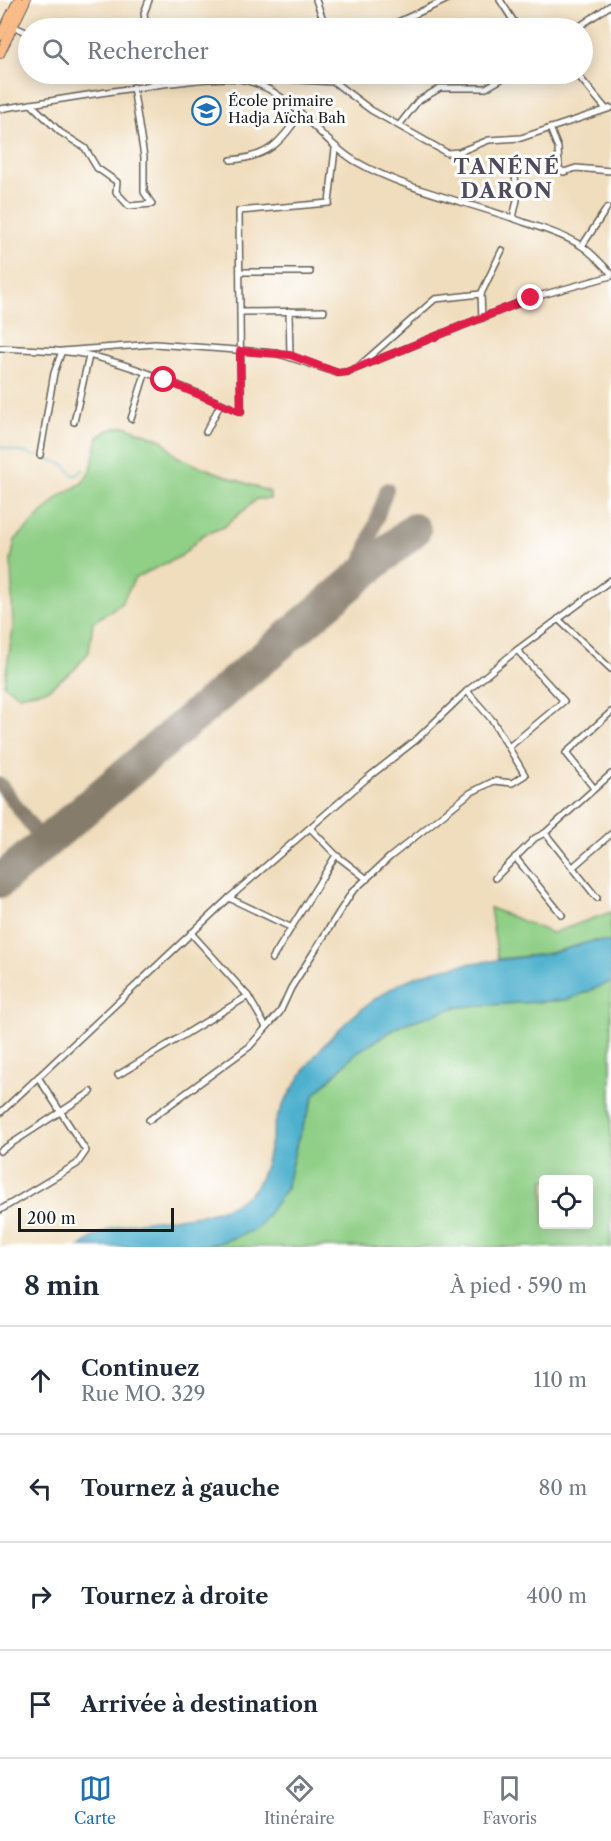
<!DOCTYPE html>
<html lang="fr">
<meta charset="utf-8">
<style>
body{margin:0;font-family:"Libre Caslon Text",serif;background:#f2f2f3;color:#1f2937}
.controls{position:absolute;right:18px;bottom:18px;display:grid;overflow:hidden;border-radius:6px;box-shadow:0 3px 15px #0003}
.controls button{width:54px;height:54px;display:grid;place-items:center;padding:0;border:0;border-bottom:2px solid #e0e1e3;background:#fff;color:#1f2937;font:30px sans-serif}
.scale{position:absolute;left:18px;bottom:15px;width:156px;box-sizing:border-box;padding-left:6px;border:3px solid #1c1c1c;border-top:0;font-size:16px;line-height:21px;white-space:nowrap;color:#1c1c1c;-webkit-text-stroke:4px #fff;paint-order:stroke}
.stop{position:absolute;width:18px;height:18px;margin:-14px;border:4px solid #e11d48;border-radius:50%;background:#fff}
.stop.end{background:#e11d48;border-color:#fff;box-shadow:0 2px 6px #0008}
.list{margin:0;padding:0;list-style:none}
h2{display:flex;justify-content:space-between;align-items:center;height:78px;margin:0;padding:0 24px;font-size:26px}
h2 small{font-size:20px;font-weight:400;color:#747a83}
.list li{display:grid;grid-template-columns:39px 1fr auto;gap:18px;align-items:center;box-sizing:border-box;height:108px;padding:0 24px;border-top:2px solid #e0e1e3}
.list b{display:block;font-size:22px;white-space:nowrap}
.list p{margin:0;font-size:20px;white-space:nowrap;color:#747a83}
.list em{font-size:20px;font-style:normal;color:#747a83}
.icon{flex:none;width:33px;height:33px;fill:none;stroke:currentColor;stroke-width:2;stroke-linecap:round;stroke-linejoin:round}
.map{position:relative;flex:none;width:611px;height:1247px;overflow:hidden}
.search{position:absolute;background:#fff;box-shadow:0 3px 15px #0003;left:18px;right:18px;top:18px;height:66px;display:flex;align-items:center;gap:15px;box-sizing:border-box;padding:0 21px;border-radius:33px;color:#747a83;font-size:22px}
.sheet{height:510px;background:#fff}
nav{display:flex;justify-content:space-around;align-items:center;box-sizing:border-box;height:84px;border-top:2px solid #e0e1e3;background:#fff;font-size:16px;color:#747a83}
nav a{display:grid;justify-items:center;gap:3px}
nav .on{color:#1f6fb2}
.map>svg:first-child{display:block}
.green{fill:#8fcf86;stroke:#567651;stroke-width:1.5;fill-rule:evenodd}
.water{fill:#4eb0cd;stroke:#356674;stroke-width:1.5}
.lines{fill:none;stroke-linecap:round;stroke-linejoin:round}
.stream{stroke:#4eb0cd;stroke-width:1.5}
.taxiway{stroke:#867c6c;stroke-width:14}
.runway{stroke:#867c6c;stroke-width:34}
.minor-casing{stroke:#666054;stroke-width:8}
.highway-casing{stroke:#666054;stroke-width:10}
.minor{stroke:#fff;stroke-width:5}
.highway{stroke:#f9bc89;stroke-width:8}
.route{stroke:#e11d48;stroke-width:8}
.labels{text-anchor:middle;stroke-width:6;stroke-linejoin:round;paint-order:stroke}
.poi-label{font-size:15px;fill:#1c1c1c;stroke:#fff;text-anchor:start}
.district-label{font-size:21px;font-weight:bold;letter-spacing:1.5px;fill:#504b5d;stroke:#fff}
</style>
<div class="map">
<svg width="611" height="1247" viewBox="0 0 611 1247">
<rect width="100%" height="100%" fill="#fff"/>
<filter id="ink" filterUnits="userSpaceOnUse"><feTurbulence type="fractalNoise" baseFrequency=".0167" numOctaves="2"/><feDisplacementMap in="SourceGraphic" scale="12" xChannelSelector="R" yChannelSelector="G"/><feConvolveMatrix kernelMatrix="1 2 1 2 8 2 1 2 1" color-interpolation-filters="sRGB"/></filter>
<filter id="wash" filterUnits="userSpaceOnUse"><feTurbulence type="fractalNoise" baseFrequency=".008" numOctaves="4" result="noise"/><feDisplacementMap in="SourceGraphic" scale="24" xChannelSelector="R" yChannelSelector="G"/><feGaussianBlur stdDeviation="1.35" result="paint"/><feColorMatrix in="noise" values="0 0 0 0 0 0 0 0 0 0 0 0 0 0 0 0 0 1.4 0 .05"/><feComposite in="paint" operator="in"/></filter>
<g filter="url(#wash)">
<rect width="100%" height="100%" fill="#f0ddbd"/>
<!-- green -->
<g class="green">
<polygon points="125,426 162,440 176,456 196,465 270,492 270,499 257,499 224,527 203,535 181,556 135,578 121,604 93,622 89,652 75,669 47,690 18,695 4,685 13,629 11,560 15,540 60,496 82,483 91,470 98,437 109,430"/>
<polygon points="490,908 552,933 611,912 611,942 593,941 546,954 498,959"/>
<path d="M607,982H611V1247H179L220,1243L286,1189L297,1142L315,1094L357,1052L403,1024L457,1007L567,1000ZM544,1180H588V1224H544Z"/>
</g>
<!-- water -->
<path class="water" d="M593,941L611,942V982L567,1000L457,1007L403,1024L357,1052L315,1094L297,1142L286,1189L257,1229L220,1243L179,1247H79C132,1203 199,1234 249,1194C268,1178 269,1139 277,1118C282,1105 290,1093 297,1082C322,1039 376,989 423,974C463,961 504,961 545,954C561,952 577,945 593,941Z"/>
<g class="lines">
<!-- stream -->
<g class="stream">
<polyline points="0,447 37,456"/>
<polyline points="42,457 65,465 73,475 77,475 84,469"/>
</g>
<!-- taxiway -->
<g class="taxiway">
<polyline points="348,586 360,567 387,489"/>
<polyline points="0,784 44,843"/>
</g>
<!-- runway -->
<polyline class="runway" points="0,881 414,530"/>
</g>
</g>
<g filter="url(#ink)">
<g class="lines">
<defs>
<g id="minor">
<polyline points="316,0 326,28"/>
<polyline points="500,0 518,28"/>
<polyline points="13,26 28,33"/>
<polyline points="146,28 144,13 149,0"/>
<polyline points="385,28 446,0"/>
<polyline points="577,28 611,5"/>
<polyline points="153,74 155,85"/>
<polyline points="493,74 498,81"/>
<polyline points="577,74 606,109"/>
<polyline points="258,83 281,79 334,82 371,110 447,153 459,152 489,140 521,138 611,108"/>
<polyline points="31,104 60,132 85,148 97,168 117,182 116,192 129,206 152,204 144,192 144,157 133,87"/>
<path d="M0,109C57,100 114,90 171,83C193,81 216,76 239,79C290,87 314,136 355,161C407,191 470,202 526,223C544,229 564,235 580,245C592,252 601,264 611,273"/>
<polyline points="400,124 418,101 440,88 486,88 510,74"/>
<polyline points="550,128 558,148 559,169 564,172 576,168 611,171"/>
<path d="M231,160C269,157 280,143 301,113"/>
<polyline points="513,218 517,200 514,162"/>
<polyline points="582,246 607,208"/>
<polyline points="240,272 310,272"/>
<polyline points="289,311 290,355"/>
<polyline points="240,312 324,311"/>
<polyline points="482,318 481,294 502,250"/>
<path d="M0,348C29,350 60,349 88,355C141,367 192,391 241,412L239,211L329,203L335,149"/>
<polyline points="358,367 435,299 481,294"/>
<polyline points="131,419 145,374"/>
<polyline points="74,422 89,356"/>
<polyline points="206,432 221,403"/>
<polyline points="40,455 54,373 62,351 155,344 276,353 338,373 347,372 531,298 611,276"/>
<polyline points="558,619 611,669"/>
<polyline points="509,747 564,701 517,650"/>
<polyline points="594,788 566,753 611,712"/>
<polyline points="310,828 336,855 367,879"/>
<polyline points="545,833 597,898"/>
<polyline points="515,857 562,915"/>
<polyline points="573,867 611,834"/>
<polyline points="495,878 535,838 545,833 611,774"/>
<polyline points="229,898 290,927"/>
<polyline points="191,933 248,996"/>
<polyline points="272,959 336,855"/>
<polyline points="118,1075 248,996 266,1027"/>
<polyline points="0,1113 229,898 366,779 416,740 467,691 517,650 611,580"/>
<polyline points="149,1120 249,1047 280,1012 291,988 352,892 390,857 470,793 494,781 512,783 525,775 493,721 467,691"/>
<polyline points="0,1151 91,1092"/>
<polyline points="0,1210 77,1164 86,1151 38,1077"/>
</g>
<g id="highway">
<polyline points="0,36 18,0"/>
<polyline points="0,54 26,0"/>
</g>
</defs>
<!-- minor casing -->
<use href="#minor" class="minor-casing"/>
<!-- highway casing -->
<use href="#highway" class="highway-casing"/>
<!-- minor -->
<use href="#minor" class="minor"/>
<!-- highway -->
<use href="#highway" class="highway"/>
</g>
</g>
<g class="lines" filter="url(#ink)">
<!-- route -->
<polyline class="route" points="164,380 241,412 240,351 290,355 338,373 347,372 531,298"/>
</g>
<!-- icons -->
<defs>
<symbol id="school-ring" viewBox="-11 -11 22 22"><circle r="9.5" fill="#fff" stroke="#1f6fb2" stroke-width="1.5"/><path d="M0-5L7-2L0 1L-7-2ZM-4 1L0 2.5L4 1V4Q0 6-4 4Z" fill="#1f6fb2"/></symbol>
</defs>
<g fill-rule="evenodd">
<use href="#school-ring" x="190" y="94" width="33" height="33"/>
</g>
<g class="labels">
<!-- poi labels -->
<g class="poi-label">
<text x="228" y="106">École primaire<tspan x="228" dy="17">Hadja Aïcha Bah</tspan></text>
</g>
<!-- district labels -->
<g class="district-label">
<text x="507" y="174">TANÉNÉ<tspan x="507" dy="24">DARON</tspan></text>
</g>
</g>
</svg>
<div class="controls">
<button><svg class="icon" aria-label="locate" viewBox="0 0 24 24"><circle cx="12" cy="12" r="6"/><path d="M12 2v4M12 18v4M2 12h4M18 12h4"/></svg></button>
</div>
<div class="scale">200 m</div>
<div class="stop" style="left:164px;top:380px"></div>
<div class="stop end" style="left:531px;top:298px"></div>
<div class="search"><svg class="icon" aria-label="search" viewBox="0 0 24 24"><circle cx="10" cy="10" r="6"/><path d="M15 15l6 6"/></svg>Rechercher</div>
</div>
<section class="sheet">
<h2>8 min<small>À pied · 590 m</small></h2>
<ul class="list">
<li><svg class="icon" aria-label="ahead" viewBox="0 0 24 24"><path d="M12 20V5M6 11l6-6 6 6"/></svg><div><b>Continuez</b><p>Rue MO. 329</p></div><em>110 m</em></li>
<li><svg class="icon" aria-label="left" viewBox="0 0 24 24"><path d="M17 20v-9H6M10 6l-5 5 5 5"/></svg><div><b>Tournez à gauche</b></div><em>80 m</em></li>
<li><svg class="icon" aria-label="right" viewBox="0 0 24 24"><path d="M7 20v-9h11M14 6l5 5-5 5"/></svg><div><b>Tournez à droite</b></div><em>400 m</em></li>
<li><svg class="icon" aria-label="arrive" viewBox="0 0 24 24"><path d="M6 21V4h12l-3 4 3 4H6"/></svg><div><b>Arrivée à destination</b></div></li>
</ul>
</section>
<nav>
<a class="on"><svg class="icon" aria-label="map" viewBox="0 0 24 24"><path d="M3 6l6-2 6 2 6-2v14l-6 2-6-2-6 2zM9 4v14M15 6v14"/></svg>Carte</a>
<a><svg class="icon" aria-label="directions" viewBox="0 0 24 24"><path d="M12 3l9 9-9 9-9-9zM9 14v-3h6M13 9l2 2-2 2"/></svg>Itinéraire</a>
<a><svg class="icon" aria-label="saved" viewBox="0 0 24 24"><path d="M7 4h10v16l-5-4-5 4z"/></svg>Favoris</a>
</nav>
